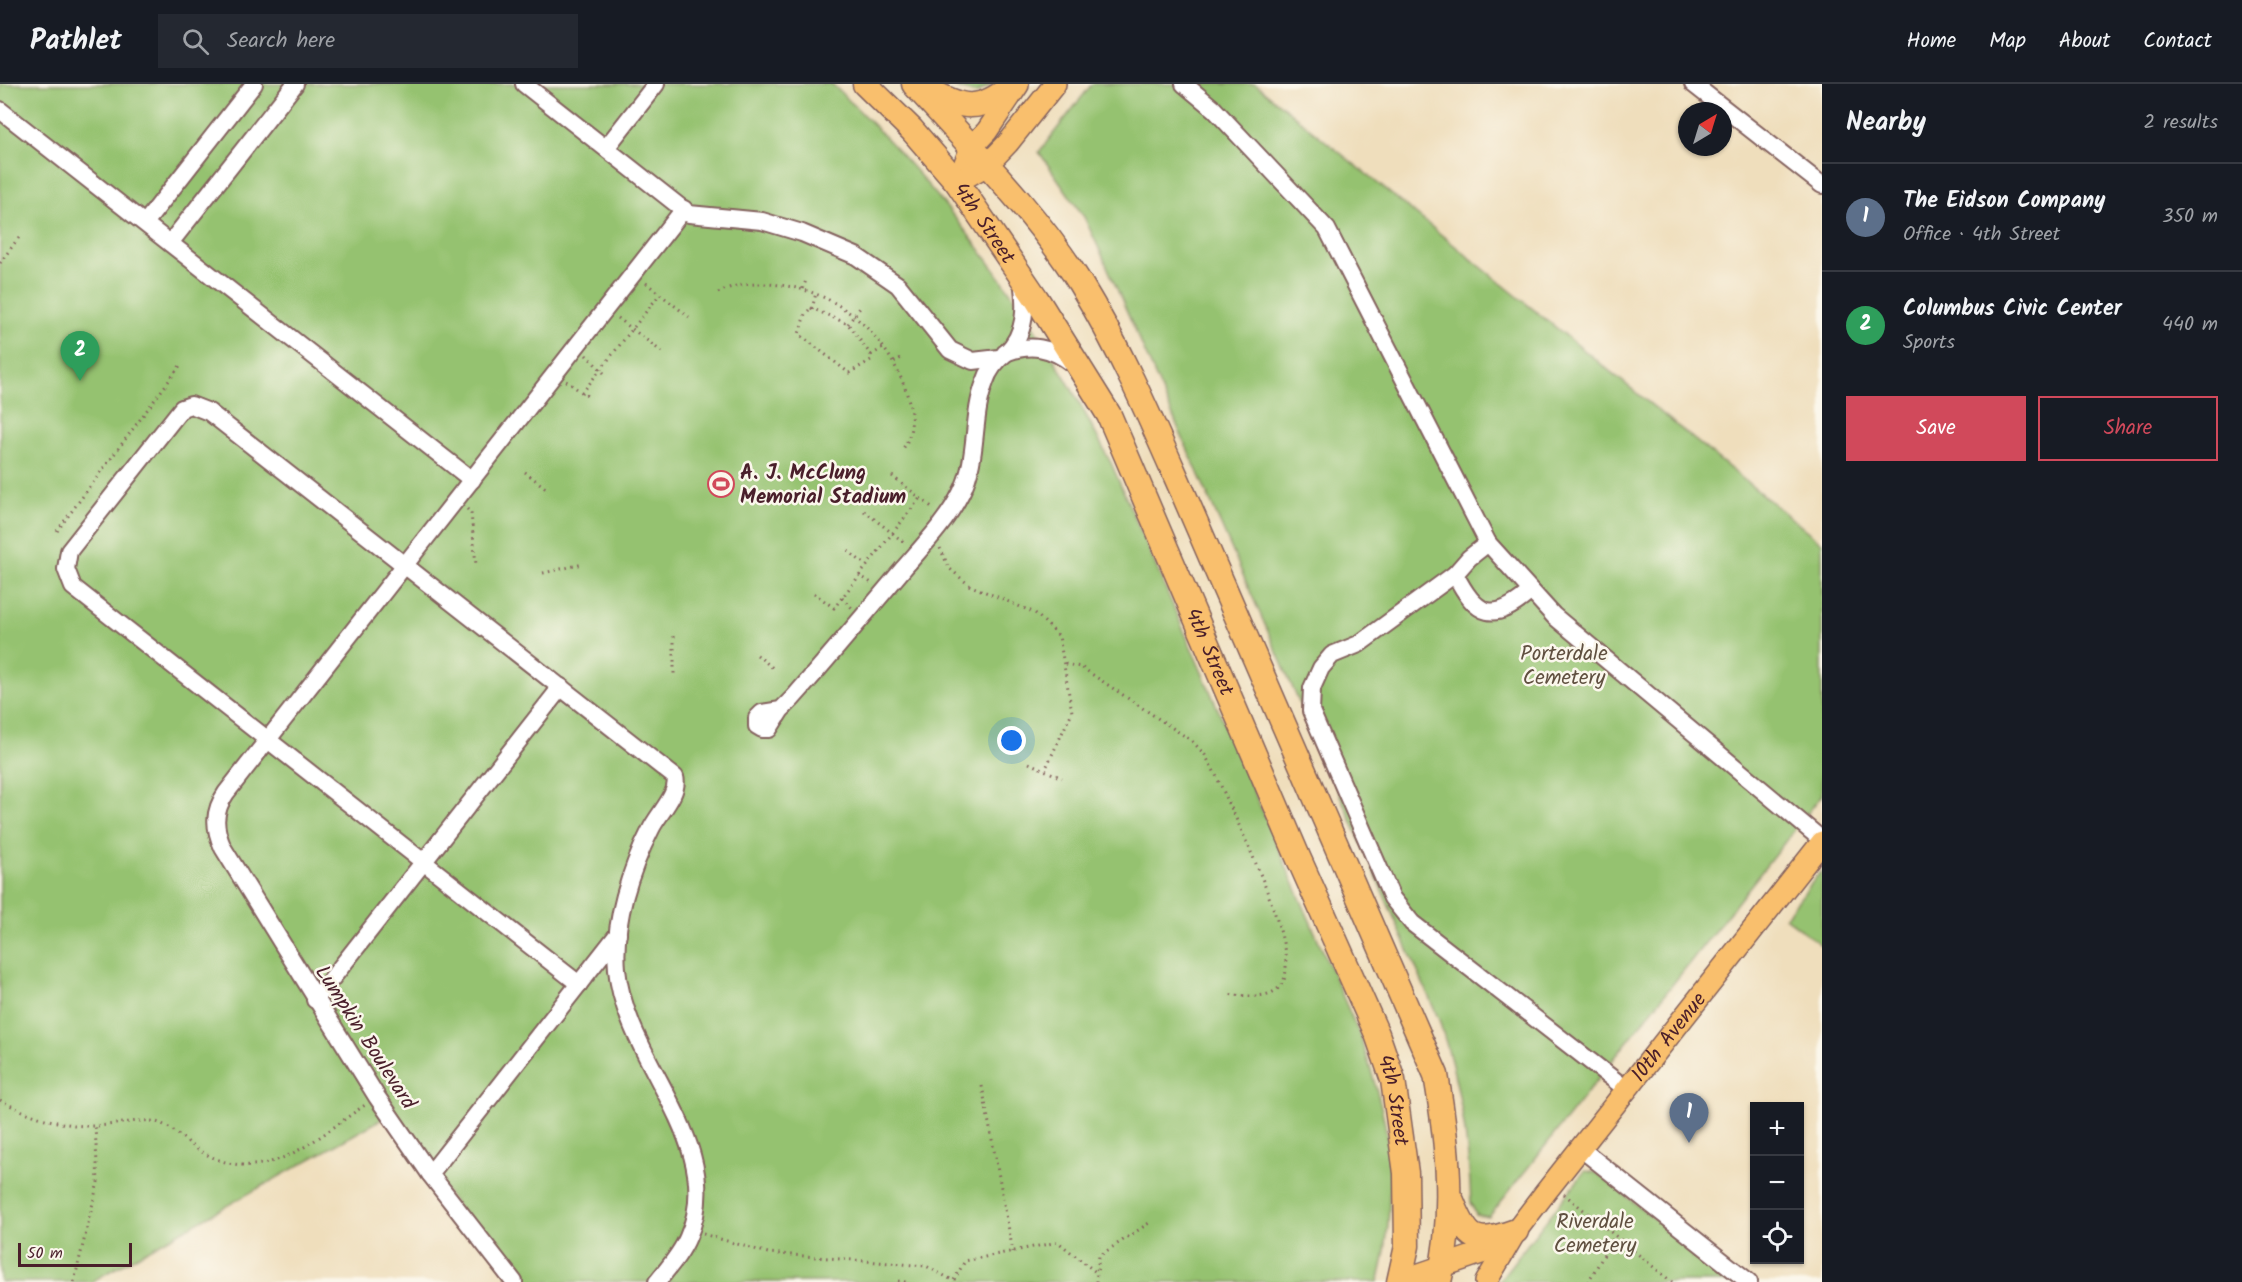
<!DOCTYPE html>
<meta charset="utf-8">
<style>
body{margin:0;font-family:Kalam,sans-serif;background:#242831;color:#f1f3f6}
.controls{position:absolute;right:18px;bottom:18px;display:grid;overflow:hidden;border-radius:0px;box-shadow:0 2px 4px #0004}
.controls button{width:54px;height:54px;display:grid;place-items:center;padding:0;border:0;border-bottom:2px solid #363941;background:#171b24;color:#f1f3f6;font:30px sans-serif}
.compass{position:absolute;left:1678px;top:18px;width:54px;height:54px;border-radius:50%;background:#171b24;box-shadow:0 2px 4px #0004;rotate:38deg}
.scale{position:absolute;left:18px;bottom:15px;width:114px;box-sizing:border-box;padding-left:6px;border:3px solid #4a1f2b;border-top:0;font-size:16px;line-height:21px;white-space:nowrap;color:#4a1f2b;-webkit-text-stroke:4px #fbf7ec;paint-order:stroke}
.you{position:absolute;left:1012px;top:657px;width:21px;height:21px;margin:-15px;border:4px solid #fff;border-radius:50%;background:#1a73e8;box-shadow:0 0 0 9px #1a73e833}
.badge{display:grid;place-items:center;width:39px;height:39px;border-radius:50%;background:#d1495b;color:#fff;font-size:20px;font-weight:700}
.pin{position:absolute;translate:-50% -50px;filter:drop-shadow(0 2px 3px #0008)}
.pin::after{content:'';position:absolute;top:32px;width:21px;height:18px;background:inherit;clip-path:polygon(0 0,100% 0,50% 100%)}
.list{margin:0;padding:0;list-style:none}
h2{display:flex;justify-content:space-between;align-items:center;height:78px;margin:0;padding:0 24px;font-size:26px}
h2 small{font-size:20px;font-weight:400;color:#9ea1a6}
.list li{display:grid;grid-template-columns:39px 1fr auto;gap:18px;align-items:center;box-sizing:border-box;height:108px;padding:0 24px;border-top:2px solid #363941}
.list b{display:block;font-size:22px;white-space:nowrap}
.list p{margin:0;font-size:20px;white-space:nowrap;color:#9ea1a6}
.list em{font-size:20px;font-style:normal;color:#9ea1a6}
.actions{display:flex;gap:12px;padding:18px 24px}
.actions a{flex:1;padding:14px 0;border:2px solid #d1495b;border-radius:0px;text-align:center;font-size:21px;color:#d1495b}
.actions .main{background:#d1495b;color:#fff}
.icon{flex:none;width:33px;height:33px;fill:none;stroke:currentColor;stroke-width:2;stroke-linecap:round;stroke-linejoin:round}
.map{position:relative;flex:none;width:1822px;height:1198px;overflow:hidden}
header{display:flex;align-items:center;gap:36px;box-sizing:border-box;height:84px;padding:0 30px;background:#171b24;border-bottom:2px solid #363941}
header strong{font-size:28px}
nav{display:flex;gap:33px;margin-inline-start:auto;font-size:21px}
.search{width:420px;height:54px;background:#242831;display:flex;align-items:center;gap:15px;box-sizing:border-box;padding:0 21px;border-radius:0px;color:#9ea1a6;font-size:22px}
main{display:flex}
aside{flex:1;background:#171b24}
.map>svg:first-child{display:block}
.green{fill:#95c270;stroke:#70704e;stroke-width:1.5}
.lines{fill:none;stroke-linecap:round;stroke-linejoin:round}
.minor-casing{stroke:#84625e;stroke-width:20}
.major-casing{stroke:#84625e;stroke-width:24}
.highway-casing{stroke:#84625e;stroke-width:27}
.path{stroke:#84625e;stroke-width:3;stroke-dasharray:1.5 4.5;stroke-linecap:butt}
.minor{stroke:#fff;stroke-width:16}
.major{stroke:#f9bf6d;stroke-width:21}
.highway{stroke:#f9bf6d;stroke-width:24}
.labels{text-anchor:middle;stroke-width:5;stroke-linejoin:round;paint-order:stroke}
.street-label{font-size:21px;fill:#4a1f2b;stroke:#fbf7ec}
.poi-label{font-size:21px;font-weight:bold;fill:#4a1f2b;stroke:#fbf7ec;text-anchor:start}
.park-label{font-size:21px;fill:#605040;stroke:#fbf7ec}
</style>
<header>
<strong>Pathlet</strong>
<div class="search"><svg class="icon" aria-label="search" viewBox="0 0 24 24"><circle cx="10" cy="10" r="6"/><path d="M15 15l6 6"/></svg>Search here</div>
<nav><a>Home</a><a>Map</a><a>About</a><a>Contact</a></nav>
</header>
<main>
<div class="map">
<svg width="1822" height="1198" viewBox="0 0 1822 1198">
<rect width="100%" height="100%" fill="#fbf7ec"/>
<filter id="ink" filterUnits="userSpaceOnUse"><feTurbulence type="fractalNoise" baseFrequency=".0167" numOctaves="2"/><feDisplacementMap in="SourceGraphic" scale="12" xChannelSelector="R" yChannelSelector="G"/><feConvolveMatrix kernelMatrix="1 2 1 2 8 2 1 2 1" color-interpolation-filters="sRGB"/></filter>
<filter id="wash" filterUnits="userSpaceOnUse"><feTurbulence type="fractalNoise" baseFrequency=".008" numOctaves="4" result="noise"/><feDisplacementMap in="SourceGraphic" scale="24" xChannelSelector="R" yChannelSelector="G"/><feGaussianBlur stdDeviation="1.35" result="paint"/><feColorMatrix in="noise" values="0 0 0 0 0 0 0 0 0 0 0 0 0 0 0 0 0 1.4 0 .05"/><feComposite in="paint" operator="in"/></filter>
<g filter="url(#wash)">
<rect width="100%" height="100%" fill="#efdebc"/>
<!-- green -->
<g class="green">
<path d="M0,0H832C923,86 1002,186 1066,295C1082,322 1096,351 1111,379L1360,952C1370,983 1380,1013 1386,1046C1393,1085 1390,1160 1378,1198H514L389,1031L91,1198H0Z"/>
<polygon points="946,0 992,0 976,10"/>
<path d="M1092,0H1255L1822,459V711L1489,1133L1476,1131L1471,1118C1468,1051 1460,1001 1439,936L1102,171L1084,133L1039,68Z"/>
<polygon points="1822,786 1822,862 1785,833"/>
<polygon points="1585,1087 1597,1089 1734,1198 1498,1198"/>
</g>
</g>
<g filter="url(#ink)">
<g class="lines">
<defs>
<g id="minor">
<polyline points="524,0 689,130 762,137 802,149 856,172 898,201 950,266 973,277 999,274"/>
<polyline points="1184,0 1214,25 1327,145 1488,459 1554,532 1822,756"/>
<polyline points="1693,0 1822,101"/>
<polyline points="0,26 472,396"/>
<polyline points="606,64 656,0"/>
<polyline points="145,139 254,0"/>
<polyline points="170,159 295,0"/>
<path d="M1005,269C1031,259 1051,263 1073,280"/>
<path d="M1488,459L1469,474L1455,490C1477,534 1494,539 1531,507"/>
<polyline points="1455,490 1359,560 1332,571 1321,584 1312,604 1311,627 1392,814 1412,839 1626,1005"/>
<path d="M781,626L769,645H762L757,642V634L762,629L781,626L793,614C830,572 866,529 903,485C923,462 947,437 961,409C979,374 971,334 985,298C989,285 996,277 1006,269C1027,248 1026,223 1022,196"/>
<path d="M579,900L73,503L66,485L69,467L182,324L191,321L209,328L675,693C680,709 658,730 651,745C630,786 613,838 617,885C625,978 729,1061 688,1153C681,1170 668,1184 657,1198"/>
<polyline points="315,916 561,603"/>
<polyline points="1580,1064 1749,1198"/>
<polyline points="430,1090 618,850"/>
<path d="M514,1198L430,1090L377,1013L223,764C214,744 213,728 226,709L684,125"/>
</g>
<g id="major">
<polyline points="965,79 971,64 987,47 1018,1"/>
<polyline points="957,98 987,81 1008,59 1055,0"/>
<polyline points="1399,1197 1496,1164 1511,1152"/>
<path id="s1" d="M1486,1198L1516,1147L1545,1109L1822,758"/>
</g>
<g id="highway">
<path id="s2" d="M865,0L912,46L957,98L1036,214L1109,331L1298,773L1377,950L1393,996L1406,1089L1407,1162L1399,1198"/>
<path d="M914,0C970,63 1035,127 1080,199C1118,261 1148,329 1177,395L1436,991C1448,1061 1455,1128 1439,1198"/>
<path d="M926,4C963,26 980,29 1014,0"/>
<path d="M1452,1117C1468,1157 1475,1162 1516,1147"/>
</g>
</defs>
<!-- minor casing -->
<use href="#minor" class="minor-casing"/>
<!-- major casing -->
<use href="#major" class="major-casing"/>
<!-- highway casing -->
<use href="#highway" class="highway-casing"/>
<!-- path -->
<g class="path">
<polyline points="0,179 20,152"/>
<polyline points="646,199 689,233"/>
<polyline points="803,205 806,196"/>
<path d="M718,209C731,201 747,200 762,200C829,200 882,243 905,304C912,325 916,347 902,366"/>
<polygon points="811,224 848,240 871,271 871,276 849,289 799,250 805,230"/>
<polyline points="812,225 816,209"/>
<polyline points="618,234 662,268"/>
<polyline points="848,240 862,221"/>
<polyline points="586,271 605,290"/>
<polyline points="871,271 885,263"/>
<polyline points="894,278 903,273"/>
<polyline points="566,297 587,312"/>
<polyline points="582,309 660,210"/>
<polyline points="525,388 547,405"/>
<polyline points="892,392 933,424"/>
<polyline points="467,425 471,429 476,481"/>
<polyline points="864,427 905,459"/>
<polyline points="57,447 182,279"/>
<polyline points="940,464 949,484 969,501 1035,529 1059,552 1072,628 1045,686"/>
<polyline points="848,467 867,482"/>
<polyline points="543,489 583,480"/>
<polyline points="859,491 873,500"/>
<polyline points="814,509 834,524 920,414"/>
<polyline points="842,514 852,524"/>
<polyline points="674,552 674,593"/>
<polyline points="757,571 774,585"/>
<path d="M1065,580L1081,583L1192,657L1205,671L1216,691C1233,730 1301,863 1283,898C1273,917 1244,912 1227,910"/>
<polyline points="1029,679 1062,694"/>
<polyline points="982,1002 1013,1168"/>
<path d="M0,1016C29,1032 63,1043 96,1042C115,1041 133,1036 151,1037C170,1039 186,1059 202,1068C266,1105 313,1056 365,1021"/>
<polyline points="1564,1110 1672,1198"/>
<polyline points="703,1150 768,1169 926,1182 954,1197"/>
<polyline points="954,1196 965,1177 1058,1158 1097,1189"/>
<polyline points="898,1197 906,1198"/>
<polyline points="74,1198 98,1098 95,1042"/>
<polyline points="1096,1198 1099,1172 1152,1137"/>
<polyline points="1588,1198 1615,1152"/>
</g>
<!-- minor -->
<use href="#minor" class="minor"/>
<!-- major -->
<use href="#major" class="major"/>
<!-- highway -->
<use href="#highway" class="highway"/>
</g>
</g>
<!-- icons -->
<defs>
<symbol id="stadium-ring" viewBox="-11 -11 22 22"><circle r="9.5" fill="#fbf7ec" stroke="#d1495b" stroke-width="1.5"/><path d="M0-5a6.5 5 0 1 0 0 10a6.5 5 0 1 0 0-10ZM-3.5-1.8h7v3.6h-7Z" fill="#d1495b"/></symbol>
</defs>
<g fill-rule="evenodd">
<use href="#stadium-ring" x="706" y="385" width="30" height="30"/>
</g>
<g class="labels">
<!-- street labels -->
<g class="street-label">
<text dy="7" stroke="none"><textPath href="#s2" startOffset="184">4th Street</textPath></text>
<text dy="7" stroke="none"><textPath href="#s2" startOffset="670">4th Street</textPath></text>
<text dy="7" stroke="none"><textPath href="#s1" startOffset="306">10th Avenue</textPath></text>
<text transform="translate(366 953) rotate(57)" y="7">Lumpkin Boulevard</text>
<text dy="7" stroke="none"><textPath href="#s2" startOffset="1156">4th Street</textPath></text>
</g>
<!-- poi labels -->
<g class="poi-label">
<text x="740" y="395">A. J. McClung<tspan x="740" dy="24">Memorial Stadium</tspan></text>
</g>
<!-- park labels -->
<g class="park-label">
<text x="1564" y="576">Porterdale<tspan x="1564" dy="24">Cemetery</tspan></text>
<text x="1595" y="1144">Riverdale<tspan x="1595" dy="24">Cemetery</tspan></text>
</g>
</g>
</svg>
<div class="controls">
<button>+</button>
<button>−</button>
<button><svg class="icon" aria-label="locate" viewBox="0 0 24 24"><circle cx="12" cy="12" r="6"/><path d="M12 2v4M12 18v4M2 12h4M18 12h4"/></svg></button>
</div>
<svg class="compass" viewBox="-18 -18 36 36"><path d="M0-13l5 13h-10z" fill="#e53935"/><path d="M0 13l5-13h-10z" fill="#9ea1a6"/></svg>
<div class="scale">50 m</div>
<div class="you"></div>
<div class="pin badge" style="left:1689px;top:1059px;background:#5c6f8a">1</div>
<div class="pin badge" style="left:80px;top:297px;background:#2e9e5b">2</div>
</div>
<aside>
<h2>Nearby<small>2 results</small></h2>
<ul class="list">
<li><span class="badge" style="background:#5c6f8a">1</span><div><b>The Eidson Company</b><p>Office · 4th Street</p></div><em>350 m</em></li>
<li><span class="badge" style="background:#2e9e5b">2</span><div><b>Columbus Civic Center</b><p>Sports</p></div><em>440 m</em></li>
</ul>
<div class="actions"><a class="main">Save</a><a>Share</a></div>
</aside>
</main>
